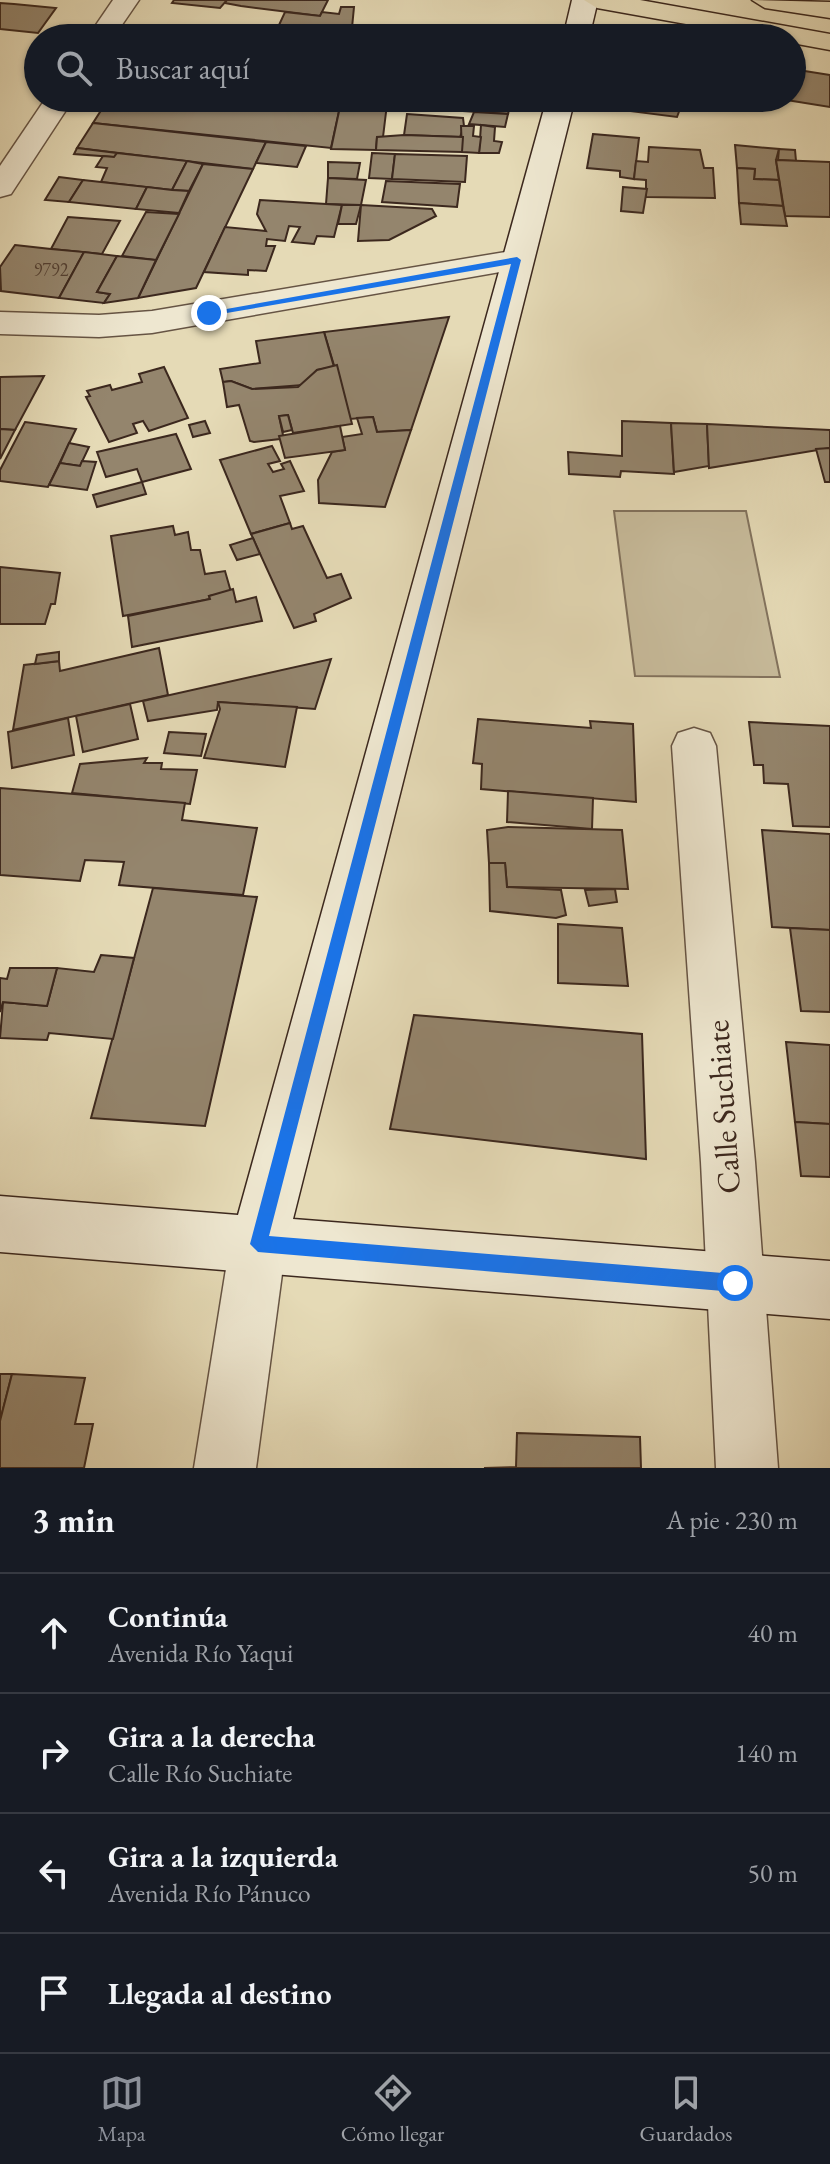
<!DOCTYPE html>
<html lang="es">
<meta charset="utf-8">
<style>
body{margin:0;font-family:"EB Garamond",serif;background:#20242c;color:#f1f3f6}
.stop{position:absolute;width:24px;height:24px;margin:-18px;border:6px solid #1a73e8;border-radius:50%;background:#fff}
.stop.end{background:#1a73e8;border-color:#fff;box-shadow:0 2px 8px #0008}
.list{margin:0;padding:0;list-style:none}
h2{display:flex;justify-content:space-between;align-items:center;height:104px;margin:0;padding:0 32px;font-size:34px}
h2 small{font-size:26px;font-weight:400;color:#9ea1a6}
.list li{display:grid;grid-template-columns:52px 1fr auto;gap:24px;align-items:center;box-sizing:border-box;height:120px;padding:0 32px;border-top:2px solid #363941}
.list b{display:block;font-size:30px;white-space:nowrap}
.list p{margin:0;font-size:26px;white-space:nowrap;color:#9ea1a6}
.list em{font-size:26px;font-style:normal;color:#9ea1a6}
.icon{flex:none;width:44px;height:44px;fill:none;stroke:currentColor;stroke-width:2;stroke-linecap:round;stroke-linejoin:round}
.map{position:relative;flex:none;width:830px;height:1468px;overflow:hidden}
.search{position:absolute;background:#171b24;box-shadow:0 2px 6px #0004;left:24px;right:24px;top:24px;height:88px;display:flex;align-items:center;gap:20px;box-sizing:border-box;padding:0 28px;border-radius:44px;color:#9ea1a6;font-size:30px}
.sheet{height:584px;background:#171b24}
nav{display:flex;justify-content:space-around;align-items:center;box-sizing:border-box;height:112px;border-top:2px solid #363941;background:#171b24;font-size:22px;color:#9ea1a6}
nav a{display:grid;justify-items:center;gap:4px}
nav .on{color:#8c9099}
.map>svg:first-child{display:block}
.green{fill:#c8bc9c;stroke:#82725d;stroke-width:2}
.building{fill:#94856d;stroke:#3c281e;stroke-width:2}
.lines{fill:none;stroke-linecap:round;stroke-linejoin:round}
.street-casing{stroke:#665444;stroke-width:3}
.secondary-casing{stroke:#3c281e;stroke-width:3}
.primary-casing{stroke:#3c281e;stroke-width:3}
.street{fill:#eee7d0;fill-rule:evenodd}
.secondary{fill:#eee7d0;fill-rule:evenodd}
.primary{fill:#e5dab6;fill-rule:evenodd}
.route{fill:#1a73e8}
.labels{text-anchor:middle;stroke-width:6;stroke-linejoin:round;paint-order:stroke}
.far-number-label{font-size:18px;fill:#523f32}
.near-street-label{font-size:32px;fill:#3c281e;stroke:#eee7d0}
</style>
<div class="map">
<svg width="830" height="1468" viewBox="0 0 830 1468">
<rect width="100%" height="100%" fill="#e5dab6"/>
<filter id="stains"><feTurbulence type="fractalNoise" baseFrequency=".0025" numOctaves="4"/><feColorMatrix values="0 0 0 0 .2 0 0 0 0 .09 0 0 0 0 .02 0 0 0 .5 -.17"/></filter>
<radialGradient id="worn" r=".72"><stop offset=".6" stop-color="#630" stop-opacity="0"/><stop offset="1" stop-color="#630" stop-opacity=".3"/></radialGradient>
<!-- green -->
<polygon class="green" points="614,511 746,511 780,677 635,676"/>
<!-- building -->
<g class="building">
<polygon points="174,0 227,0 220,8 172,3"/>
<polygon points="227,0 328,0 320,16 241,6 225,3"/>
<polygon points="0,3 14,4 56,8 38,33 0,29"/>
<polygon points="341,7 354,7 351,38 312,38 314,34 290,32 287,38 273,38 285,12 320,16 322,12 339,14"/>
<polygon points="792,69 830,75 830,107 774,98 792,98"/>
<polygon points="109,98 309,98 341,102 331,148 93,123"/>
<polygon points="341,98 474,98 473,107 438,103 435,108 341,102"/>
<polygon points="474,98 512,98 508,114 464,111 466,106 473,107"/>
<polygon points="599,98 684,98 677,117 598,107"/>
<polygon points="341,102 387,104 383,137 377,137 376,150 331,149"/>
<polygon points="474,112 508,114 505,127 469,124"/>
<polygon points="407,114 463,118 464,126 460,137 404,135"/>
<polygon points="93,123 266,142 253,169 77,148"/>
<polygon points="481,125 495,127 494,141 502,142 499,153 479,153"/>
<polygon points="461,126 474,126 473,136 481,137 479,153 462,152"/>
<polygon points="593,134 639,138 634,179 620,177 620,171 587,168"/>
<polygon points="404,135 463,137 462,152 376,150 377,137"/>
<polygon points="266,142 306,146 297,167 256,163"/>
<polygon points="735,145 779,149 776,160 779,180 754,179 755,169 737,168"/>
<polygon points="649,147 700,150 704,168 713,168 715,198 646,197 646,180 634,179 636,161 648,162"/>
<polygon points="77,148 117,153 114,157 74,154"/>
<polygon points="779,149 795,150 796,161 778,160"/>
<polygon points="117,153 187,161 172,190 101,182 107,168 96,167 103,156 114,157"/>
<polygon points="372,153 395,154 392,179 369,178"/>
<polygon points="395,154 467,156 465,182 392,179"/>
<polygon points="776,160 830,162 830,217 785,216"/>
<polygon points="187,161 203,164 189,191 172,190"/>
<polygon points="328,162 360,163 357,179 328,178"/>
<polygon points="203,164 253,169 196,288 138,298"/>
<polygon points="737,168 755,169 754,179 779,180 783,206 739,203"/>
<polygon points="59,177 83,180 69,202 45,200"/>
<polygon points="328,178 366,180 361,205 326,204"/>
<polygon points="83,180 101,182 147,187 136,209 69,202"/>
<polygon points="386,181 460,184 457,207 382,202"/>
<polygon points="147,187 172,190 189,191 179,213 136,209"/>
<polygon points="623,187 647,189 643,213 621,211"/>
<polygon points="260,200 342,205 334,237 317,236 314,244 292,242 300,227 289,226 285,241 267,239 266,246 275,246 266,271 248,270 248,275 204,272 225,227 266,231 257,214"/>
<polygon points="739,203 783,206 787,226 741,224"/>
<polygon points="342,205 361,205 356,224 338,224"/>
<polygon points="361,205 432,209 436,216 389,240 358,241"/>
<polygon points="146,212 179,214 156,260 122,256"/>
<polygon points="68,217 120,221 102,254 51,249"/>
<polygon points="15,245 51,249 84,252 59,298 1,291 0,267"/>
<polygon points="84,252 117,256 97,292 110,294 104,303 59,298"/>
<polygon points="117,256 156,260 138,298 104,303 110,294 97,292"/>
<polygon points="449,317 411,430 377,432 373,417 350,419 324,332"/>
<polygon points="324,332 334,367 317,370 303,385 252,389 231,381 223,382 220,369 260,363 256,341"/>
<polygon points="337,365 352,424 293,433 288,415 279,416 283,435 280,439 254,442 250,441 239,405 227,407 223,382 231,381 252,389 298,387 317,370"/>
<polygon points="164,367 188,418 149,431 143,421 133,424 137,433 109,442 86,397 90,396 87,391 110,385 112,390 142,382 139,374"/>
<polygon points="44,376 15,430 0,429 0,377"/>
<polygon points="288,415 292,430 283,432 279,416"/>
<polygon points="373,417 377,432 411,430 385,507 319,503 318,480 332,452 345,450 342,437 362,434 357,418"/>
<polygon points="205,421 210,433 193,437 189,425"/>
<polygon points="622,421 671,423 674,474 621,471 620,477 569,474 568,452 622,456"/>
<polygon points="25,422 76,429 48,487 0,481 0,470"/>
<polygon points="671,423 707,424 709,466 674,472"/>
<polygon points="707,424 830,430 830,448 709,468"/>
<polygon points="340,426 345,450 285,458 279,436"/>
<polygon points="0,429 15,430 0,459"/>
<polygon points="176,434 191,469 142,482 137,469 106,477 97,452"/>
<polygon points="69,443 89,447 80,466 60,463"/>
<polygon points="272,446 280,461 268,464 273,472 284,469 281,464 290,461 304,491 280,496 290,523 251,534 220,460"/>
<polygon points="830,448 830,482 825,482 816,449"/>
<polygon points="82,461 96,462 87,490 49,485 60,463 80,466"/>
<polygon points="142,482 146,494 97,507 93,495"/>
<polygon points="290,523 292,529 303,526 327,578 341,574 351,598 314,614 316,621 294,628 251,534"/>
<polygon points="173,526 175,535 188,532 191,550 200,550 205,574 225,571 231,592 209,596 210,599 123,616 111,536"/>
<polygon points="253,538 260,554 237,560 230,545"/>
<polygon points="0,567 60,573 55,604 51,604 45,624 0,624"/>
<polygon points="233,589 236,602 256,597 262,621 132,647 128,616 210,599 209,596"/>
<polygon points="159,648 168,695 13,730 24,665 59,661 60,671"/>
<polygon points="59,652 59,661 35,664 37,655"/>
<polygon points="331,659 315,709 218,702 217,710 148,721 143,701"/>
<polygon points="218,702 297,707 285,767 204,758 220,709"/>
<polygon points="130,704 138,739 83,752 76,716"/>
<polygon points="68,718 74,755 12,768 8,732"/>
<polygon points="478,719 591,728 590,721 633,724 636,802 481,789 482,764 473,763"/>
<polygon points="749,722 830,726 830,827 793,826 788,784 764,783 763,765 754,765"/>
<polygon points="169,732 206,734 201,756 164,753"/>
<polygon points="147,758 144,763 162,763 161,769 197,770 190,804 72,793 80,764"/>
<polygon points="0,788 185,803 182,820 257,828 243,895 119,885 124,862 85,860 80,881 0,875"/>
<polygon points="508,791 593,798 592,829 507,822"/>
<polygon points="508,827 622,830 628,889 507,887 505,863 489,863 487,830"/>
<polygon points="762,830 830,834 830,930 772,927"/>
<polygon points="489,863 505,863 507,887 561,890 566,915 556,918 490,911"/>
<polygon points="153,888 257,897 205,1126 91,1118"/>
<polygon points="615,889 617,902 589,906 585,890"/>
<polygon points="558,924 622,928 628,986 558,983"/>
<polygon points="790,928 830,930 830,1012 801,1011"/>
<polygon points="101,955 134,958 113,1039 49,1033 47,1040 0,1038 3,1002 47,1006 57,968 94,972"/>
<polygon points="10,968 57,968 47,1006 3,1002 0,1012 0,978 7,979"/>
<polygon points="414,1015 642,1034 646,1159 390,1129"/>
<polygon points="786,1042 830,1045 830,1124 795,1122"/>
<polygon points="795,1122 830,1124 830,1177 801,1176"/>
<polygon points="0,1374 12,1374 0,1421"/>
<polygon points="12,1374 85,1378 75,1424 93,1424 84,1468 0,1468 0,1421"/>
<polygon points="517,1433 640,1437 641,1468 484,1468 516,1467"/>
</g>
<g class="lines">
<defs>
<g id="street">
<polygon points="113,0 139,0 113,38 87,38"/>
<polygon points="46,98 74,98 11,194 0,197 0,166"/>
<polygon points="517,250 528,253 533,260 528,267 152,333 99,337 0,334 0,312 99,315 152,311"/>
<polygon points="694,728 710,733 716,746 755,1162 778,1468 716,1468 701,1162 672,746 678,733"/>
<polygon points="258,1216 278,1224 286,1244 256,1468 194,1468 230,1244 238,1224"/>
</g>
<g id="secondary">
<polygon points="572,0 598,0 589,38 563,38"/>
<polygon points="547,98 575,98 293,1219 830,1261 830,1319 0,1252 0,1196 238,1215"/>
</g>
<g id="primary">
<polygon points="584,0 640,0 830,34 830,50 792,43 792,38 764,38 597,8"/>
<polygon points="752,0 830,2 830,18 765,8"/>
</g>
</defs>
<!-- street casing -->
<use href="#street" class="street-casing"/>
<!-- secondary casing -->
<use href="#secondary" class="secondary-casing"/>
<!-- primary casing -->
<use href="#primary" class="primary-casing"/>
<!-- street -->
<use href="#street" class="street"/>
<!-- secondary -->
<use href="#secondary" class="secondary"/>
<!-- primary -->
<use href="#primary" class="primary"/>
</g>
<!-- route -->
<polygon class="route" points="517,257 521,260 269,1236 735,1274 743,1283 735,1292 258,1252 250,1244 511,264 209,316 204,313"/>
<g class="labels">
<!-- far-number labels -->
<g class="far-number-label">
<text x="51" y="276">9792</text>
</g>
<!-- near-street labels -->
<g class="near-street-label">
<text transform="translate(723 1107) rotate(-94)" y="11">Calle Suchiate</text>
</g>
</g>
<rect width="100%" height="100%" filter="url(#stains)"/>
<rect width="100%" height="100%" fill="url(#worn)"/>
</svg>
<div class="stop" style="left:735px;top:1283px"></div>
<div class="stop end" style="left:209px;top:313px"></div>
<div class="search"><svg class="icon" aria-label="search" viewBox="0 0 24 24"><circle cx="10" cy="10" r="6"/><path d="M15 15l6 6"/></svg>Buscar aquí</div>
</div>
<section class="sheet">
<h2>3 min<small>A pie · 230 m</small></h2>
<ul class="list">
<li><svg class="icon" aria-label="ahead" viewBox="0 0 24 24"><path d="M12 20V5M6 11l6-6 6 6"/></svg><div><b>Continúa</b><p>Avenida Río Yaqui</p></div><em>40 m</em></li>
<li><svg class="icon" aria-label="right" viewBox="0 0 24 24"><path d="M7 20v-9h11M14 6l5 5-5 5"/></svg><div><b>Gira a la derecha</b><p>Calle Río Suchiate</p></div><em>140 m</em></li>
<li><svg class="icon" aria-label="left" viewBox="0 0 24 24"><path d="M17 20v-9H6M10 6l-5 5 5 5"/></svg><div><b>Gira a la izquierda</b><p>Avenida Río Pánuco</p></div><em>50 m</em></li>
<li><svg class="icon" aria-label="arrive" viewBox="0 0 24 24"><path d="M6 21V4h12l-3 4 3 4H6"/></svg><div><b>Llegada al destino</b></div></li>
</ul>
</section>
<nav>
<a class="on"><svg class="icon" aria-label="map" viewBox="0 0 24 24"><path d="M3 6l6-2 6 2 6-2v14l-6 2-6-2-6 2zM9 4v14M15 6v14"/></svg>Mapa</a>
<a><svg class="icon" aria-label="directions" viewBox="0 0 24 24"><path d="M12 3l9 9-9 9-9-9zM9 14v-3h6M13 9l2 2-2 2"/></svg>Cómo llegar</a>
<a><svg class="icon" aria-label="saved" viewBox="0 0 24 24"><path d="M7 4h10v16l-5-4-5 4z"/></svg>Guardados</a>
</nav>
